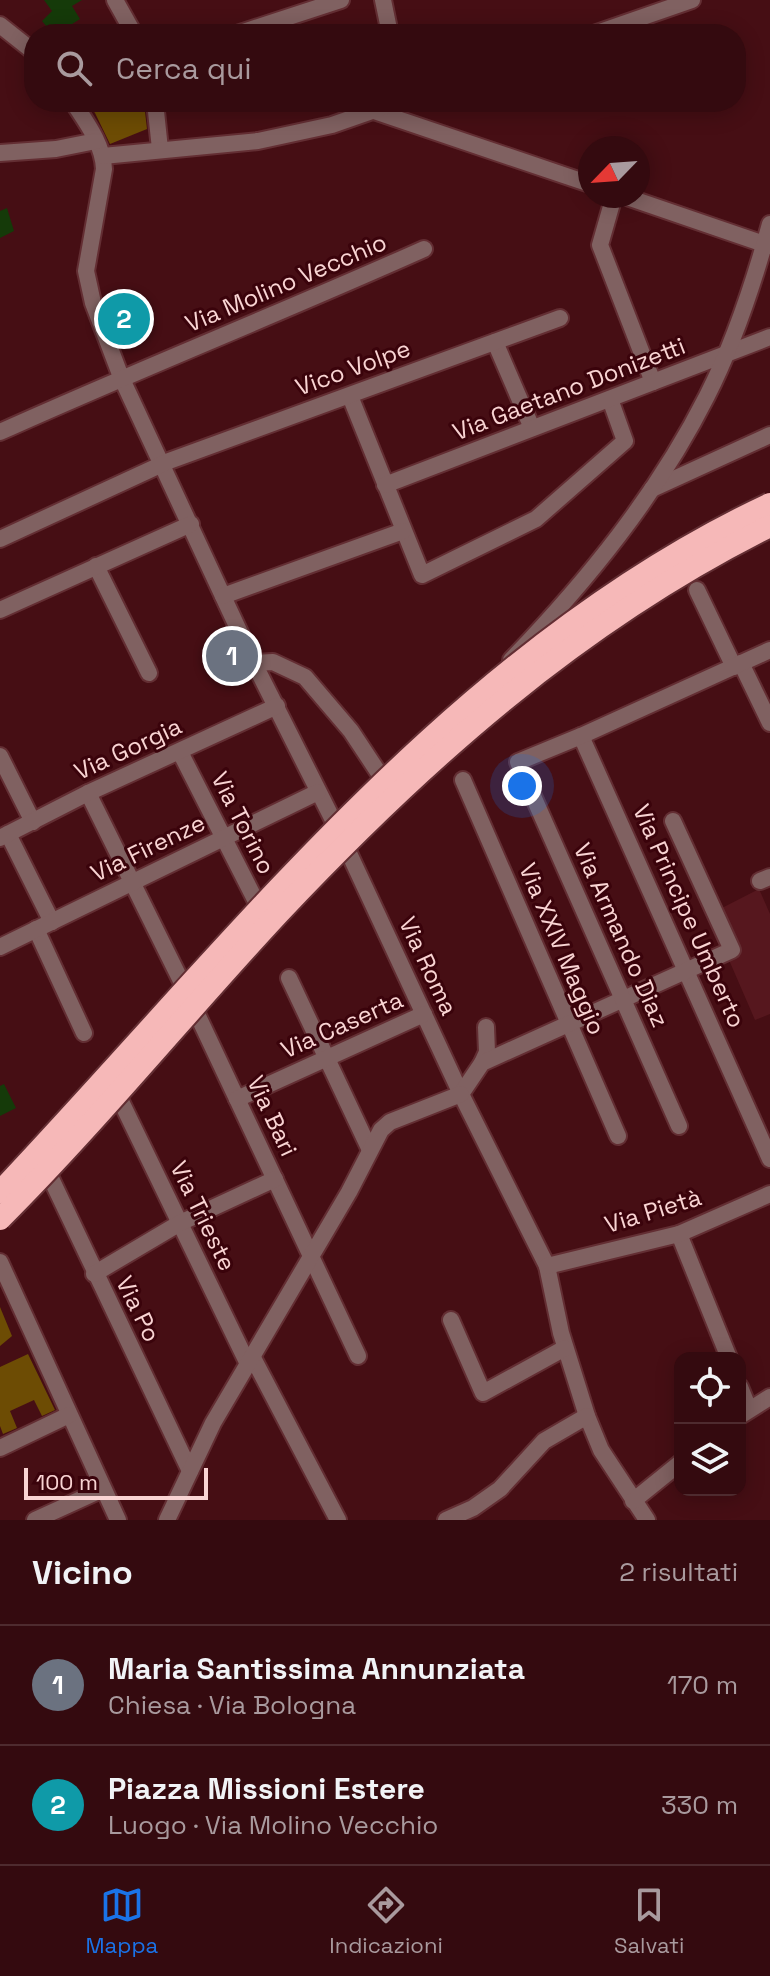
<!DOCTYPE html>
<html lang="it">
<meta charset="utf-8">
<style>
body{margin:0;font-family:"Space Grotesk",sans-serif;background:#3f181d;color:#f1f3f6}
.controls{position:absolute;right:24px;bottom:24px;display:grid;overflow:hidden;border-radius:16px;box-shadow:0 4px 20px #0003}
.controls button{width:72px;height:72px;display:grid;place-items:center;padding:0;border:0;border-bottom:2px solid #4e2b2f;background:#340a0f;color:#f1f3f6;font:40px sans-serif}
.compass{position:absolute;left:578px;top:136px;width:72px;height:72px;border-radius:50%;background:#340a0f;box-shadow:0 4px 20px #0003;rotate:245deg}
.scale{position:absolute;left:24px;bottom:20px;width:184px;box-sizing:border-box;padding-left:8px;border:4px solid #f9d4d3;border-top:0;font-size:22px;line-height:28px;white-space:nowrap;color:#f9d4d3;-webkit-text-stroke:6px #3a030b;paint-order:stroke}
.you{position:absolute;left:522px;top:786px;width:28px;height:28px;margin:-20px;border:6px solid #fff;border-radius:50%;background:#1a73e8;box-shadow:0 0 0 12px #1a73e833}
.badge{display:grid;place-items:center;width:52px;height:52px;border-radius:50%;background:#1a73e8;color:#fff;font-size:26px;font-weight:700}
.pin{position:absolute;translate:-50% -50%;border:4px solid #fff;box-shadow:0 2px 8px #0006}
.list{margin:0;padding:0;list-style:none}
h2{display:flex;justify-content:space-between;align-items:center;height:104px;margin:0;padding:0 32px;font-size:34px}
h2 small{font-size:26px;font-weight:400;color:#a99a9e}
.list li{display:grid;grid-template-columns:52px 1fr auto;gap:24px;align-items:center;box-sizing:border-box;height:120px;padding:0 32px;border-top:2px solid #4e2b2f}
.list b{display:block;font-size:30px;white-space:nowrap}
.list p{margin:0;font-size:26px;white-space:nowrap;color:#a99a9e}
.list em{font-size:26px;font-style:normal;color:#a99a9e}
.icon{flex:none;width:44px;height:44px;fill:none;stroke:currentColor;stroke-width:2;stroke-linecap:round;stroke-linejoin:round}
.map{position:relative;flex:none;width:770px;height:1520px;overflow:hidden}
.search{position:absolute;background:#340a0f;box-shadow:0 4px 20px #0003;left:24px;right:24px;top:24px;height:88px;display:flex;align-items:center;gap:20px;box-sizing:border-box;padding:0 28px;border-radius:32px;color:#a99a9e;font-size:30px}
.sheet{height:344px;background:#340a0f}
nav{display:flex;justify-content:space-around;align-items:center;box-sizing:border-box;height:112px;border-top:2px solid #4e2b2f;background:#340a0f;font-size:22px;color:#a99a9e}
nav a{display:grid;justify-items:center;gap:4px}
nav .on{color:#1a73e8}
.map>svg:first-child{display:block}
.built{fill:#56171e}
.green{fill:#153a09}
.building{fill:#6d4c04}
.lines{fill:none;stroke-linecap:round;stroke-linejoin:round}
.minor-casing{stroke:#632e33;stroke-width:20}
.minor{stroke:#806161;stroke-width:16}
.highway-bridge-casing{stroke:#632e33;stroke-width:26;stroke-linecap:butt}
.highway-bridge{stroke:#f6b8b8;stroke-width:22}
.labels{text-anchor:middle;stroke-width:6;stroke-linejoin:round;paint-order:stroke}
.street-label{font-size:24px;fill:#f9d4d3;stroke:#3a030b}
</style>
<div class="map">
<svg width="770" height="1520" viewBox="0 0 770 1520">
<rect width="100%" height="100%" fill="#460e14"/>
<!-- built -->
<polygon class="built" points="759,889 770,914 770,1014 755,1020 729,960 740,954 720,909"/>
<!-- green -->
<g class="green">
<polygon points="44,0 82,0 72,6 80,19 58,33 50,24 47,27 42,21 52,11"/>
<polygon points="7,208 14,231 0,238 0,211"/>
<polygon points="4,1084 16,1108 0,1116 0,1086"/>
</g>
<!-- building -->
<g class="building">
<polygon points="86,102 129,102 133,108 144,103 147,129 110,144 95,113"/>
<polygon points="0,1307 12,1336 0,1346"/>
<polygon points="28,1354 55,1410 42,1416 34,1400 10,1411 17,1428 3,1434 0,1426 0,1367"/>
</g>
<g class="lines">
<defs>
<g id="minor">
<polyline points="115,0 134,34"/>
<polyline points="383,0 390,34"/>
<polyline points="0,25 34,52"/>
<polyline points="237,34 341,0"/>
<polyline points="594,34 692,0"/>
<path d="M73,102C86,122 103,144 104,169L86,271L93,303L121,377L254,663L341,836L461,1094L547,1266L561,1333L587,1416L601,1450L647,1520"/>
<polyline points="155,102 160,149"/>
<polyline points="374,111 590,184"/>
<polyline points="0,153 56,149 96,141"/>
<polyline points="103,156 258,141 332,125 398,102"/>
<polyline points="614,196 600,245 653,382"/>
<polyline points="624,196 770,246"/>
<polyline points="495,342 532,428"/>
<polyline points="350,396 422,575 536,519 625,441 610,399"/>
<path d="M0,432C140,369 283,312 424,249"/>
<polyline points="385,485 770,337"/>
<polyline points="652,489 770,435"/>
<polyline points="0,539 169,461 560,318"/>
<polyline points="96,566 149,673"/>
<polyline points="697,590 734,667"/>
<polyline points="223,596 403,531"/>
<polyline points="0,610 191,524"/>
<path d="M511,660C587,581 657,495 707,396C735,341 754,282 770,224"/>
<polyline points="254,663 273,662 305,677 351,731 388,787"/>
<polyline points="741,663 770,723"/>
<polyline points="581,736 770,1159"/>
<polyline points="180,752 263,915"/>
<polyline points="0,756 33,822"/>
<polyline points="463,780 618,1136"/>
<polyline points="88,793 189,997 358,1356"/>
<polyline points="8,834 52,922"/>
<polyline points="0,838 88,793 277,706"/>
<polyline points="760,881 770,877"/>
<polyline points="36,929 84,1033"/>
<polyline points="0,947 318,792"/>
<polyline points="289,978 370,1150"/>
<polyline points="482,1063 487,1052 486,1027"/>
<polyline points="115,1089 248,1364"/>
<polyline points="461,1094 482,1063 732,950 673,821"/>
<polyline points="237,1099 424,1014"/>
<polyline points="679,1126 518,762 581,736 770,650"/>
<polyline points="46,1168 190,1471"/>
<polyline points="679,1234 729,1358"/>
<polyline points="0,1262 118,1520"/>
<polyline points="547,1266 679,1234 770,1194"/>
<polyline points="94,1274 180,1223 275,1179"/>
<polyline points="451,1320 483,1393 565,1348"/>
<polyline points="252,1356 338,1520"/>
<polyline points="740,1387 749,1409"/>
<polyline points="740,1416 770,1397"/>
<polyline points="0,1448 69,1415"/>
<polyline points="633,1501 680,1463"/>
<polyline points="35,1520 103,1489"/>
<polyline points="167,1520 213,1423 349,1192 381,1130 390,1122 461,1094"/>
<polyline points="446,1520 473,1508 500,1489 544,1441 587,1416"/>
</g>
</defs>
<!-- minor casing -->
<use href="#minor" class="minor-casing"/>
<!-- minor -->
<use href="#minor" class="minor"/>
<defs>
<g id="highway-bridge">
<path d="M0,1192C234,945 454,652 770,504"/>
<path d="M0,1219C97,1122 184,1015 278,914C423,760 579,621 770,526"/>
</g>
</defs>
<!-- highway-bridge casing -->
<use href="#highway-bridge" class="highway-bridge-casing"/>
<!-- highway-bridge -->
<use href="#highway-bridge" class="highway-bridge"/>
</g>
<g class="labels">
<!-- street labels -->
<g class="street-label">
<text transform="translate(286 283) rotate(-23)" y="8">Via Molino Vecchio</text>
<text transform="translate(353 368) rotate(-20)" y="8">Vico Volpe</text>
<text transform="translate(569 389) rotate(-21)" y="8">Via Gaetano Donizetti</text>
<text transform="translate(128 749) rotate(-25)" y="8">Via Gorgia</text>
<text transform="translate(243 823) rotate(63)" y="8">Via Torino</text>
<text transform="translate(148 848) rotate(-26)" y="8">Via Firenze</text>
<text transform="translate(689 916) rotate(66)" y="8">Via Principe Umberto</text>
<text transform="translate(621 935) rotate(66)" y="8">Via Armando Diaz</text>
<text transform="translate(562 949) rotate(67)" y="8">Via XXIV Maggio</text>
<text transform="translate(428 966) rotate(65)" y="8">Via Roma</text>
<text transform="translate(342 1025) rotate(-24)" y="8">Via Caserta</text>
<text transform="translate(272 1116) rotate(65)" y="8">Via Bari</text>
<text transform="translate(653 1211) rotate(-17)" y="8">Via Pietà</text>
<text transform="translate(203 1216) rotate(64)" y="8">Via Trieste</text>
<text transform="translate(138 1309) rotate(64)" y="8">Via Po</text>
</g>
</g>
</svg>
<div class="controls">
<button><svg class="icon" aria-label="locate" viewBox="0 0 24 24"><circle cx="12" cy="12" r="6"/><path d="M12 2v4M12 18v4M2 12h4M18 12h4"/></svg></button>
<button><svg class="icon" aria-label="layers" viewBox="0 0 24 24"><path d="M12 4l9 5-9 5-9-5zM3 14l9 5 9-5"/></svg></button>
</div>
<svg class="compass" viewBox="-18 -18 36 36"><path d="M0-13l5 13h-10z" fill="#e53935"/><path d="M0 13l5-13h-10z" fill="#a99a9e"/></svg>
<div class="scale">100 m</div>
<div class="you"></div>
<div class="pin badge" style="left:232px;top:656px;background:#6b7280">1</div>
<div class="pin badge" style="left:124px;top:319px;background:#0f9aa8">2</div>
<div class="search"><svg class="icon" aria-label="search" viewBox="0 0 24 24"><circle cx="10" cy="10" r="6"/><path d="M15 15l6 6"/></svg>Cerca qui</div>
</div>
<section class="sheet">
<h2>Vicino<small>2 risultati</small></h2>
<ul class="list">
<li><span class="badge" style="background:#6b7280">1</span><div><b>Maria Santissima Annunziata</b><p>Chiesa · Via Bologna</p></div><em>170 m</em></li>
<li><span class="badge" style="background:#0f9aa8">2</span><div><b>Piazza Missioni Estere</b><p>Luogo · Via Molino Vecchio</p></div><em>330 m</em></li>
</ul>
</section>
<nav>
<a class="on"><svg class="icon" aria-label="map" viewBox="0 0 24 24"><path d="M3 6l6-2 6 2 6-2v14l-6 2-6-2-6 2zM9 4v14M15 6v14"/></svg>Mappa</a>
<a><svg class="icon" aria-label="directions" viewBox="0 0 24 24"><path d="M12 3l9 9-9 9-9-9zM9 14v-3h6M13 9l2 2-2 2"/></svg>Indicazioni</a>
<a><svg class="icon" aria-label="saved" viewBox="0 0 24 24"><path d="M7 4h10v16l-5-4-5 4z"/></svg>Salvati</a>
</nav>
